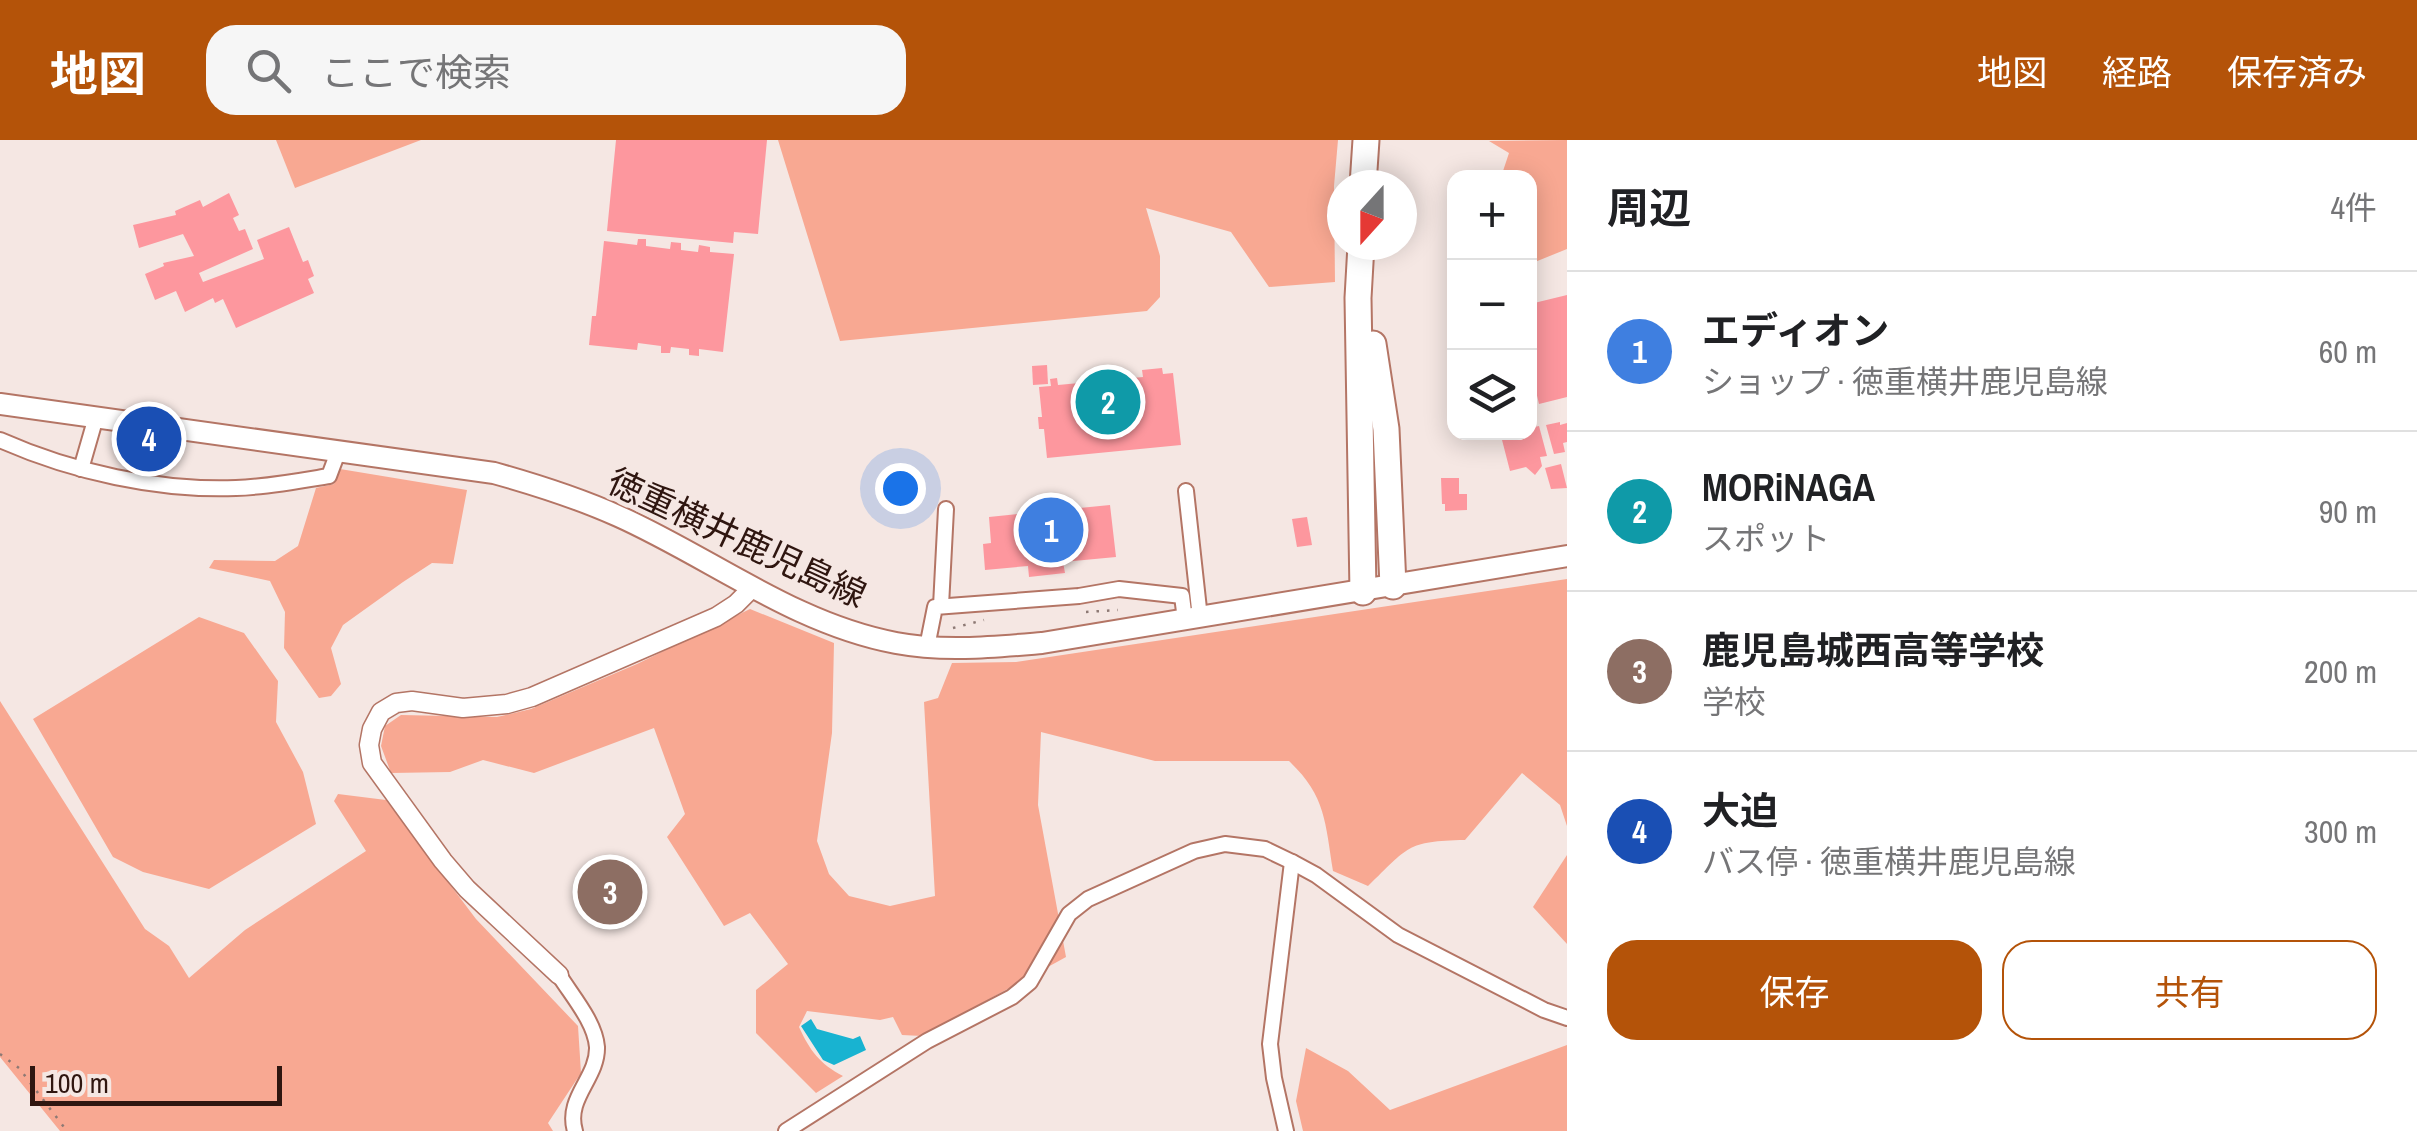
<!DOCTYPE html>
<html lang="ja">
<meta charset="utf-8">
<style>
body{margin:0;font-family:"Archivo Narrow","Noto Sans JP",sans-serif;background:#f6f6f6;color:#202124}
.controls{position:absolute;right:30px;top:30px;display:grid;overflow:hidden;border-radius:20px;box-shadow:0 5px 25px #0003}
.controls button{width:90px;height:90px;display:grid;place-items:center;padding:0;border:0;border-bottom:2px solid #e0e0e0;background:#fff;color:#202124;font:50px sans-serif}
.compass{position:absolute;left:1327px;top:30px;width:90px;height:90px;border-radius:50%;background:#fff;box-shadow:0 5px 25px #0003;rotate:201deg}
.scale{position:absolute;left:30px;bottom:25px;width:252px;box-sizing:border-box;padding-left:10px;border:5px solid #2f1610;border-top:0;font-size:28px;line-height:35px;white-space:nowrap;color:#2f1610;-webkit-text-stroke:8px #f5e7e3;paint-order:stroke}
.you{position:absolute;left:900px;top:348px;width:35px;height:35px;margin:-25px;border:8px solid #fff;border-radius:50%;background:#1a73e8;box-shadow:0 0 0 15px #1a73e833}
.badge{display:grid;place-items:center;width:65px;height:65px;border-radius:50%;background:#b45309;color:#fff;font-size:32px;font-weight:700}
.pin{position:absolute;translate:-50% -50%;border:5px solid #fff;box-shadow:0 2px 10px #0006}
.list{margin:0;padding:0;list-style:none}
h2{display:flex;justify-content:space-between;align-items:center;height:130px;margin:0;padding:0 40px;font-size:42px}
h2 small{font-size:32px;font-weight:400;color:#757577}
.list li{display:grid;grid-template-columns:65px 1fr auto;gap:30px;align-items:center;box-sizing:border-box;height:160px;padding:0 40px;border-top:2px solid #e0e0e0}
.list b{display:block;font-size:38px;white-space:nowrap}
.list p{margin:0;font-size:32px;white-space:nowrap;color:#757577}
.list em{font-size:32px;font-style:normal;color:#757577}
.actions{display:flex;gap:20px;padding:30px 40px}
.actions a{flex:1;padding:22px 0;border:2px solid #b45309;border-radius:30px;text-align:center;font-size:35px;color:#b45309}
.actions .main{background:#b45309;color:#fff}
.icon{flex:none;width:55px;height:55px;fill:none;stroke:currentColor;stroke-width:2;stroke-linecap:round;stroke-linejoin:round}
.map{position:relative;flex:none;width:1567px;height:991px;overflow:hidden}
header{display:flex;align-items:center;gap:60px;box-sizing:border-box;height:140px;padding:0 50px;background:#b45309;color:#fff}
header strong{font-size:48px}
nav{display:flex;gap:55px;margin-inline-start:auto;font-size:35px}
.search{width:700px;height:90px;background:#f6f6f6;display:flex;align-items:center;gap:25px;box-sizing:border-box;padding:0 35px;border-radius:30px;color:#757577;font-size:38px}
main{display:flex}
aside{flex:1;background:#fff}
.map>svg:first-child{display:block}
.green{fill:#f8a892}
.water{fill:#18b3d1}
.building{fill:#fd979e}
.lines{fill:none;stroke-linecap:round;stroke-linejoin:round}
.minor-casing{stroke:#b47565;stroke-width:18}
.tertiary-casing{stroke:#b47565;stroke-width:21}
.secondary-casing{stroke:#b47565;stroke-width:24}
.motorway-casing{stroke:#b47565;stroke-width:29}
.path{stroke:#8d7974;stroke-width:2.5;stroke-dasharray:2.5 8;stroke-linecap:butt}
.minor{stroke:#fff;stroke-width:14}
.tertiary{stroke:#fff;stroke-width:18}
.secondary{stroke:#fff;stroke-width:20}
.motorway{stroke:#fff;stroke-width:25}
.labels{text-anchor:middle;stroke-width:9;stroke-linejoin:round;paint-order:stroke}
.street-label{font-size:35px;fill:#2f1610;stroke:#f5e7e3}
</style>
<header>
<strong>地図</strong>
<div class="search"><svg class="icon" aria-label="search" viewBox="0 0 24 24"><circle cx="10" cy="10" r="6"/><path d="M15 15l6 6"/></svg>ここで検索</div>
<nav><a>地図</a><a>経路</a><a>保存済み</a></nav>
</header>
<main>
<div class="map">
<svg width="1567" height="991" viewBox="0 0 1567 991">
<rect width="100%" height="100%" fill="#f5e7e3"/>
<!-- green -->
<g class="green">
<polygon points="276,0 421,0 295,48"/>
<polygon points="778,0 1338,0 1334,46 1335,142 1269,147 1231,92 1146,68 1160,116 1160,157 1147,171 840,201"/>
<polygon points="1567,0 1567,109 1530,124 1530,38 1501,37 1509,13 1489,1"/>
<polygon points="340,329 467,350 453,424 432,423 403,442 343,485 331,508 341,544 331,556 319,558 284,508 285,472 270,441 209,428 214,420 275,421 298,406 316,348 334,344"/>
<path d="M1567,439V686L1560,665L1522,633L1465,700C1406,701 1409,707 1368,746L1333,731C1325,682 1326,656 1289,621H1155L1041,592L1038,665L1066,817L922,896L902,895L893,877L880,880L807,871L799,887C810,911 820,924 843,936L816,953L756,893V850L788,824L750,773L724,786L667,697L685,674L654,588L534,633L483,620L450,632L391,633L381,606L385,586L401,575L497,577L531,569L637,524L750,469L834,503L832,593L817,701L829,734L849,756L890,766L935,756L924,562L938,558L952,523L1016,522Z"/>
<polygon points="199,477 244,493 278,541 276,582 303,632 316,684 209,749 143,732 113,717 33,579"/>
<polygon points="0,561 145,789 169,806 189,838 245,790 366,711 334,661 338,654 386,660 476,779 578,886 581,933 548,983 553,991 60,991 0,917"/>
<polygon points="1567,715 1567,804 1533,767"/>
<polygon points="1567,905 1567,991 1303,991 1296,961 1306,908 1348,931 1390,970"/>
</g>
<!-- water -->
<polygon class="water" points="811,879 817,889 853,899 860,896 866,910 834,925 823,920 801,886"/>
<!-- building -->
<g class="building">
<polygon points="616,0 767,0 758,94 734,92 733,103 607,91"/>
<polygon points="229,53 239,75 233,78 239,91 245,89 253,109 199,133 203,142 264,119 257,100 289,87 303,122 308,120 314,136 308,139 314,153 236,188 223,159 215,163 213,158 185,172 176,151 155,160 145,134 164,126 163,123 194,116 183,94 139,108 133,85 176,75 175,71 200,60 203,67"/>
<polygon points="638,99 646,99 646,106 670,109 671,102 681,103 681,110 698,112 699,105 710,107 710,112 734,114 723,212 699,209 699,216 689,215 689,209 671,207 670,213 661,213 661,206 638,203 637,210 589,205 592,176 596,176 604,101 637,105"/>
<polygon points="1567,155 1567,257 1539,264 1534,243 1530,244 1530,164"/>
<polygon points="1047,225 1048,244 1033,245 1032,226"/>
<polygon points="1162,228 1163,234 1173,233 1181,305 1047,318 1044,289 1039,289 1038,277 1042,277 1039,247 1051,246 1050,239 1057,238 1058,245 1143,237 1142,230"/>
<polygon points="1560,282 1560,285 1567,283 1567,302 1563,303 1565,312 1554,314 1546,285"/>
<polygon points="1539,286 1547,316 1540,317 1542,326 1535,335 1526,327 1510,331 1501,296 1530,292 1530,288"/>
<polygon points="1561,324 1567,348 1551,349 1545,328"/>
<polygon points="1441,338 1459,338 1459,354 1467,354 1467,370 1445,371 1445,364 1442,364"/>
<polygon points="1110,365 1116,417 1063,422 1065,433 1029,437 1028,426 985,430 983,404 991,403 989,377"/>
<polygon points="1307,377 1312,405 1297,407 1292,379"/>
</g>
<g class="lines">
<defs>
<g id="minor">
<path d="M0,300C72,332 158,351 236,348C267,347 299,341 329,336L338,312"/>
<polyline points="81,329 96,277"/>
<polyline points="1186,351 1200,478"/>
<polyline points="941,466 946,369"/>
<polyline points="927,507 935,467 1079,456 1119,449 1182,456 1185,480"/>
<path d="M559,835C572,856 595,882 597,907C598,938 565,958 575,991"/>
<polyline points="786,991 927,901 1012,857 1030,842 1069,774 1088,759 1194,711 1225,704 1265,709 1292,722 1316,735 1398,795 1544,870 1567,878"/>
<polyline points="1286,991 1274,938 1270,904 1292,722"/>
</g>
<polyline id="tertiary" points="559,835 467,749 443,721 372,623 369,605 372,589 381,572 396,563 412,561 463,568 507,564 532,557 716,477 736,464 752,448"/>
<path id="secondary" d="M0,264L494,333C537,345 578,358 618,376C710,417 794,484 896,503C944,512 994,507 1042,503L1567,416"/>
<g id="motorway">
<polyline points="1363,45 1366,0"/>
<polyline points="1361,105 1358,158 1363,452"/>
<polyline points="1373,204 1386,289 1393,446"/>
</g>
</defs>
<!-- minor casing -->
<use href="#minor" class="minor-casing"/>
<!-- tertiary casing -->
<use href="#tertiary" class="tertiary-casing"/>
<!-- secondary casing -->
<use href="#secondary" class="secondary-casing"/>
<!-- motorway casing -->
<use href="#motorway" class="motorway-casing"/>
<!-- path -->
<g class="path">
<polyline points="1086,472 1118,470"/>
<polyline points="953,488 984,480"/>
<polyline points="0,914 19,928 67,991"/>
</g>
<!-- minor -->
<use href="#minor" class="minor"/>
<!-- tertiary -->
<use href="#tertiary" class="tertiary"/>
<!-- secondary -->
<use href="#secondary" class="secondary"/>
<!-- motorway -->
<use href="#motorway" class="motorway"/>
</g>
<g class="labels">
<!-- street labels -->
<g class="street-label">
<text transform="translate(737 398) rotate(25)" y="12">徳重横井鹿児島線</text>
</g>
</g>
</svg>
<div class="controls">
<button>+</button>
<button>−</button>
<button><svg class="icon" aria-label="layers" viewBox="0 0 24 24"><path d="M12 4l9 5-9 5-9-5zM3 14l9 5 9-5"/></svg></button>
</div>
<svg class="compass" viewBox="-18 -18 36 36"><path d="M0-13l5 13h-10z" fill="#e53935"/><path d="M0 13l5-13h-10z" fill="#757577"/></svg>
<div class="scale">100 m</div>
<div class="you"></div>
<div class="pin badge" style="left:1051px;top:390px;background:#3f7fe0">1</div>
<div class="pin badge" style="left:1108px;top:262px;background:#0f9aa8">2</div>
<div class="pin badge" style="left:610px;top:752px;background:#8d6e63">3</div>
<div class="pin badge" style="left:149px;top:299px;background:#1a4fb4">4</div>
</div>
<aside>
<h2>周辺<small>4件</small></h2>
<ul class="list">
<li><span class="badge" style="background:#3f7fe0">1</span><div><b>エディオン</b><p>ショップ · 徳重横井鹿児島線</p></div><em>60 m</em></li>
<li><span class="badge" style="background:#0f9aa8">2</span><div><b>MORiNAGA</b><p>スポット</p></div><em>90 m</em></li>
<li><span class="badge" style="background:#8d6e63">3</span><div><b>鹿児島城西高等学校</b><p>学校</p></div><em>200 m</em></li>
<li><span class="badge" style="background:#1a4fb4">4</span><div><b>大迫</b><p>バス停 · 徳重横井鹿児島線</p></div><em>300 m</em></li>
</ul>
<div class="actions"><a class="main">保存</a><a>共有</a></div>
</aside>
</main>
